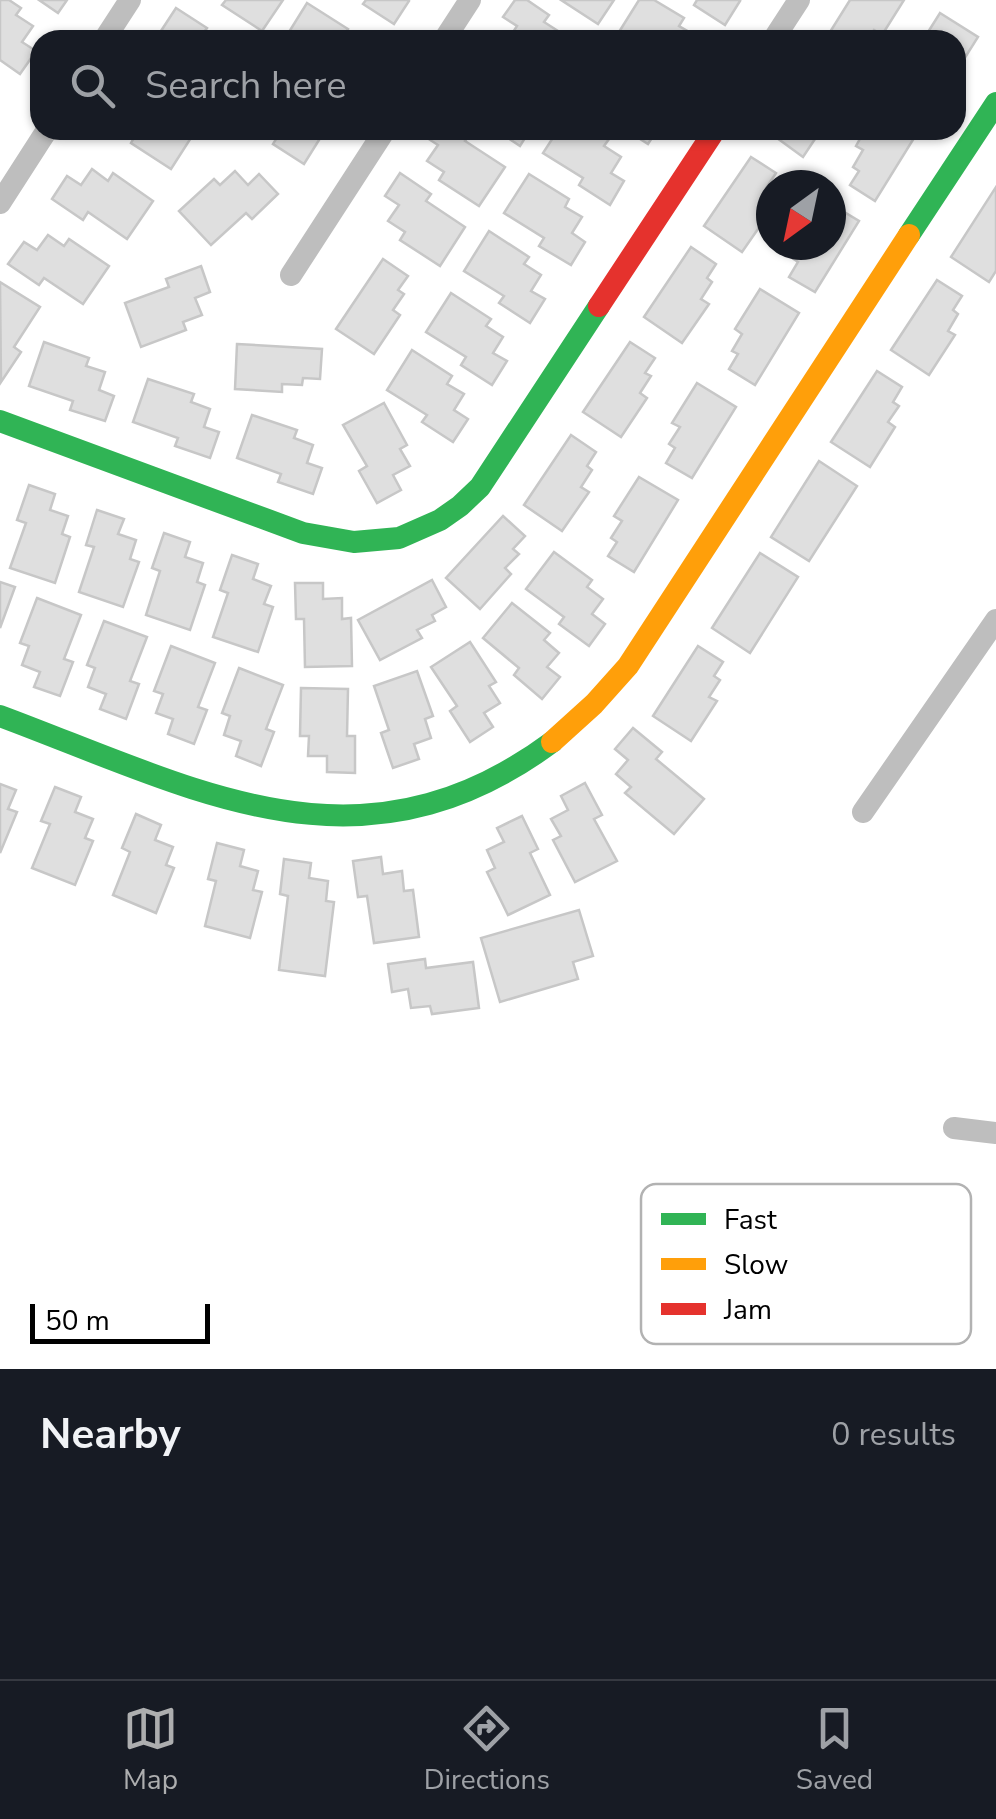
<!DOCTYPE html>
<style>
body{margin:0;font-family:"Nunito Sans",sans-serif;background:#20242c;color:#f1f3f6}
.compass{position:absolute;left:756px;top:170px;width:90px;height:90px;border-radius:50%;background:#171b24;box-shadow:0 2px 8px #0004;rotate:213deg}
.scale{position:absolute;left:30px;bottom:25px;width:180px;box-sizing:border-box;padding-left:10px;border:5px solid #000;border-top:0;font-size:28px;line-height:35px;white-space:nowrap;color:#000;-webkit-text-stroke:8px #fff;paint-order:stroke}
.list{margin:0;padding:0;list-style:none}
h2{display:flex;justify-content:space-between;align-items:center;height:130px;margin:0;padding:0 40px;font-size:42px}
h2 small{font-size:32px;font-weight:400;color:#9ea1a6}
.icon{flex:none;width:55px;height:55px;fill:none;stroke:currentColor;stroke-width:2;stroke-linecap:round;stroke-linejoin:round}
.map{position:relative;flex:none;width:996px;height:1369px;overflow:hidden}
.search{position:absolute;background:#171b24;box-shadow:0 2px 8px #0004;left:30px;right:30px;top:30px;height:110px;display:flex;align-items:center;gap:25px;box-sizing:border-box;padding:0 35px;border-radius:30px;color:#9ea1a6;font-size:38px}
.sheet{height:310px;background:#171b24}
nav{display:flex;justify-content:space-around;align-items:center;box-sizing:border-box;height:140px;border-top:2px solid #363941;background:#171b24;font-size:28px;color:#9ea1a6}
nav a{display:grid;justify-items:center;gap:5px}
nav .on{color:#adaeaf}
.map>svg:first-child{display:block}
.building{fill:#dfdfdf;stroke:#c7c7c7;stroke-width:2.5}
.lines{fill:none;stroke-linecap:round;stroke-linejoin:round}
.street{stroke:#bebebe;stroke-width:22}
.fast{stroke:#30b455;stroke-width:22}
.slow{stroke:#ff9f0a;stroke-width:22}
.jam{stroke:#e5322d;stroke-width:22}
.key{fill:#fff;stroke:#b2b2b2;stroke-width:2.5}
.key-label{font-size:28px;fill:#000}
</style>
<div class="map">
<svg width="996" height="1369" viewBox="0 0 996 1369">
<rect width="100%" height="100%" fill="#fff"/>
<!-- building -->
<g class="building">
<polygon points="0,0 9,0 21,8 16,15 33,26 22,42 36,51 20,74 0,60"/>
<polygon points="39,0 67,0 58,13"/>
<polygon points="226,0 283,0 262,31 222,5"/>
<polygon points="366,0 408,0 409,1 394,24 363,4"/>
<polygon points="515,0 527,0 549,15 544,22 572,40 508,40 517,26 503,17"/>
<polygon points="561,0 614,0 598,24"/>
<polygon points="639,0 654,0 684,18 679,26 696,36 694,40 631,40 619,32"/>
<polygon points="697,0 738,0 740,1 725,25 694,5"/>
<polygon points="850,0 904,0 882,35 874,30 868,40 825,40"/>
<polygon points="307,3 348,29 343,36 350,40 284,40"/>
<polygon points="176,8 207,28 202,35 210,40 175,40 161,31"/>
<polygon points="940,13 978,37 956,72 956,40 923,40"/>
<polygon points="127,130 196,130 171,169 131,143 135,136"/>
<polygon points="268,130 306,130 319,140 304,164 273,144 278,136"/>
<polygon points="428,130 464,130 470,134 465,141 505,167 479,206 439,180 444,172 427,161 438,145 424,136"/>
<polygon points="496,130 530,130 520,146"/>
<polygon points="558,130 595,130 609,139 604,146 621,157 611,173 624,181 610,205 579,185 583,178 543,153"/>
<polygon points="626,130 657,130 648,144"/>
<polygon points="766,130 821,130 803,157"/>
<polygon points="865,130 919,130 875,201 850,185 859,171 853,167 863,150 856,146"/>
<polygon points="751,157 776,173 766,188 771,193 761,208 769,213 742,252 704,226"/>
<polygon points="92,169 108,181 113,173 153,201 127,239 88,212 83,220 52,199 67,176 81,185"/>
<polygon points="235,171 248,185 259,174 278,194 252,219 246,213 211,245 179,211 214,179 220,185"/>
<polygon points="400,173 431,194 426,201 465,227 440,266 400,240 405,232 388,221 399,205 385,196"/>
<polygon points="529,174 569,199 565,207 582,217 572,233 585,242 571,265 539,246 544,238 504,213"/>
<polygon points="996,187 996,271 989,282 951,257"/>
<polygon points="831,204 859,221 815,292 789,277 798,262 792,258 800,245 831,245"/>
<polygon points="489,231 529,257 524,264 541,275 531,291 545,299 530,323 499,303 504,296 464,271"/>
<polygon points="48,235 64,246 69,239 109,266 83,304 44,278 39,285 8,264 24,242 37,250"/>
<polygon points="691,247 716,264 707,278 712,282 701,299 709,304 682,343 644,317"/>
<polygon points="383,259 408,276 398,290 404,294 393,310 400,315 374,354 336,329"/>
<polygon points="201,266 210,292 195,298 202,315 183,322 186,330 141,347 125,303 169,287 166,279"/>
<polygon points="937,280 962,296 953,310 958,314 948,331 955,335 929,375 891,350"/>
<polygon points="0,282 40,307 14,347 21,352 1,382"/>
<polygon points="760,289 799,313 755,385 729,369 738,354 732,351 742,334 735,329"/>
<polygon points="451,293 491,319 486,326 503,337 493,353 507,361 492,385 461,365 466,357 426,332"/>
<polygon points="44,342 89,358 86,366 105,372 99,390 114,396 105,421 70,410 73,401 29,386"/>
<polygon points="630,342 655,358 645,373 651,376 640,393 647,398 621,437 583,412"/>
<polygon points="237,344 322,349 320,379 303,378 302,385 282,384 282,392 235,389"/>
<polygon points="412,350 452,376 447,384 464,394 454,410 468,419 453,442 422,422 427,415 387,390"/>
<polygon points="877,371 902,387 893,402 899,406 888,422 895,427 870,467 831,442"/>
<polygon points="148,379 194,394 191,402 210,409 204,427 219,432 210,458 175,446 178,438 133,422"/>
<polygon points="697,383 736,407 692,478 666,463 675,448 669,444 680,427 672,423"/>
<polygon points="384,403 407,445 400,449 410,466 393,475 401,490 377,503 359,471 367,466 343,425"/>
<polygon points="252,415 297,430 294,438 313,445 307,463 322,468 313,494 278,482 281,474 237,458"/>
<polygon points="571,435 596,452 587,466 592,470 581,487 589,492 562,531 524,505"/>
<polygon points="819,461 857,486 809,561 771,537"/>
<polygon points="639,477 678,500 634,572 608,556 617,542 611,538 622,521 614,516"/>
<polygon points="29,485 55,494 50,510 68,516 62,534 70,537 55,583 10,568 26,523 17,520"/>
<polygon points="97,510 124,519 118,534 136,540 130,559 139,562 123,607 79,592 94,547 86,545"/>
<polygon points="503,516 525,536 513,549 519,554 505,568 511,574 480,609 446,578"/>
<polygon points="164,533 190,542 185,557 203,563 197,582 205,585 190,630 146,615 160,571 152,568"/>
<polygon points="554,552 592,580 587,587 603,599 592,614 605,624 589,646 559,624 564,617 526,589"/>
<polygon points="760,553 798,577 750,653 712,628"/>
<polygon points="232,555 258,564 253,579 271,586 264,604 273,607 258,652 213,637 228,593 220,590"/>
<polygon points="432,580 446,607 432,615 435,621 417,630 422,638 380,660 358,620"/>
<polygon points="0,582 15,587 0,628"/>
<polygon points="295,583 323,583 323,599 342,598 342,619 351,618 352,666 305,667 304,619 296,619"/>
<polygon points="37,598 81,615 64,659 73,662 60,696 34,687 40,672 22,665 29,646 20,643"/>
<polygon points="512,603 550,633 544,640 559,653 547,667 560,677 542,699 514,675 519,668 483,638"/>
<polygon points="104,621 147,637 130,681 139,684 126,719 100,709 106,694 88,687 95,668 87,665"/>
<polygon points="470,642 496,682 489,686 500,703 484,713 493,727 470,742 450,711 457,706 431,667"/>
<polygon points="171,646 215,663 198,707 207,710 194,744 168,734 173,719 156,713 163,694 154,691"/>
<polygon points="698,646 723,662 714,676 720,680 709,697 717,701 691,741 653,716"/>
<polygon points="239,668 283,685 266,729 274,732 261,766 236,756 241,741 224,735 230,716 222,713"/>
<polygon points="417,671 433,716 425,719 431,738 414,744 419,759 393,768 381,733 389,730 374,686"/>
<polygon points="301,688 348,689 347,736 355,736 355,773 327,772 327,756 308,756 309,736 300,736"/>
<polygon points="633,728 662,752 656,759 704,799 674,834 625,793 631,787 616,774 628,760 615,749"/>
<polygon points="585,783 602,815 594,819 617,861 575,882 553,840 561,836 551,819 568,810 561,796"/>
<polygon points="0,784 16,790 8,809 17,812 0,853"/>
<polygon points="55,787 81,797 75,812 93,819 85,838 93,841 75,885 32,868 50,824 41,821"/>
<polygon points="136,814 161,825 155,840 173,847 166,865 174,868 156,913 113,895 130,852 122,848"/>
<polygon points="522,816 538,849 530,853 550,895 508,915 487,872 495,868 487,850 504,842 497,828"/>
<polygon points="217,843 244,850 240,866 258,871 253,890 262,892 250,938 205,926 216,881 208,879"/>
<polygon points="381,857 383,874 402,871 404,891 413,890 419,937 374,943 367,896 358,897 353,861"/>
<polygon points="284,859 311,863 309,878 328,881 326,901 334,902 325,976 279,970 288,896 280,894"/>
<polygon points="579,910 593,956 573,962 578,979 500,1002 481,938"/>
<polygon points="425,959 426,968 473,962 479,1008 432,1014 430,1006 411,1008 408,989 392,992 388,964"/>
</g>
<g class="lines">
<!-- street -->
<g class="street">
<polyline points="104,40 130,0"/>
<polyline points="444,40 470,0"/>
<polyline points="773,40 799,0"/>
<polyline points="0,203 47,130"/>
<polyline points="291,275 385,130"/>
<polyline points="863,812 996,620"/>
<polyline points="954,1128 996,1133"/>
</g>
<!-- fast -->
<g class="fast">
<polyline points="909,235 996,103"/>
<polyline points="0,421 303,533 354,542 399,538 440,520 460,506 480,487 599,306"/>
<path d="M0,716C196,789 360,884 552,742"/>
</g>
<!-- slow -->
<polyline class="slow" points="552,742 594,704 628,666 909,235"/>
<!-- jam -->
<polyline class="jam" points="599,306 715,130"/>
</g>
<!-- legend -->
<rect x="641" y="1184" width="330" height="160" rx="15" class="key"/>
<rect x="661" y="1213" width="45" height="12" fill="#30b455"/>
<rect x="661" y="1258" width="45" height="12" fill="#ff9f0a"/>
<rect x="661" y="1303" width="45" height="12" fill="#e5322d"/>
<g class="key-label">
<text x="724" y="1229">Fast</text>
<text x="724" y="1274">Slow</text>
<text x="724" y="1319">Jam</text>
</g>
</svg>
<svg class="compass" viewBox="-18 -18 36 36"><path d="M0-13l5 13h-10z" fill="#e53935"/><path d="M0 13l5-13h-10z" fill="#9ea1a6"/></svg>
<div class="scale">50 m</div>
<div class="search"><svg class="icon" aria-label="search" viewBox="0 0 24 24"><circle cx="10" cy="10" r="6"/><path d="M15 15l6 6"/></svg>Search here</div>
</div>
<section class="sheet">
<h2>Nearby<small>0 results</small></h2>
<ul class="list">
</ul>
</section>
<nav>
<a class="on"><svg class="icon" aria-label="map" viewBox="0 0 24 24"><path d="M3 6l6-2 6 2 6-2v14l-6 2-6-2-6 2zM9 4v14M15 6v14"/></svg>Map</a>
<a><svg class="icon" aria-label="directions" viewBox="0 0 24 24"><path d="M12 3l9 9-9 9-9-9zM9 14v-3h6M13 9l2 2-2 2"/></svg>Directions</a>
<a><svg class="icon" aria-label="saved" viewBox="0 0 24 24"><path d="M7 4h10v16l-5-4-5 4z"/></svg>Saved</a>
</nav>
